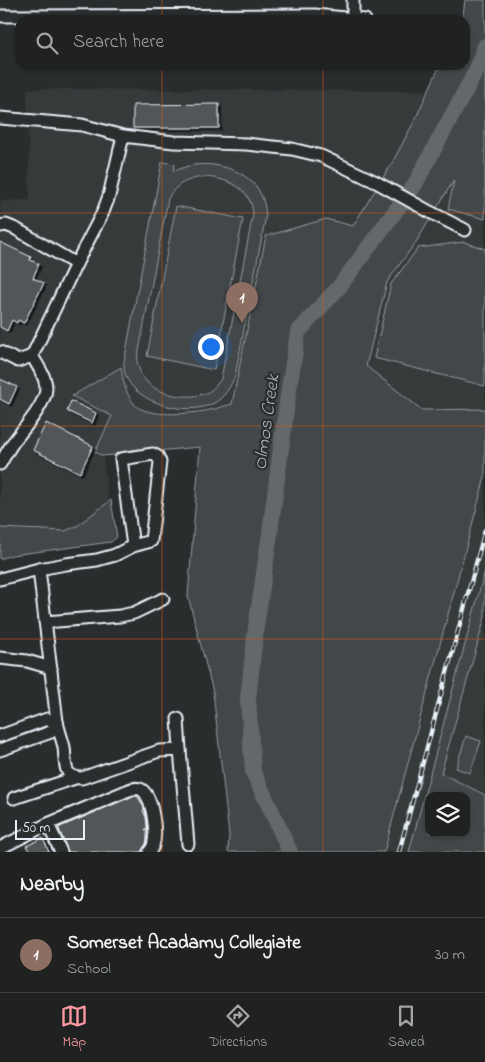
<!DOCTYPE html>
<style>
body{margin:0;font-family:"Indie Flower",sans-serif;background:#2d2f2f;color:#f1f3f6}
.controls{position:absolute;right:15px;bottom:15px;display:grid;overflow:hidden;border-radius:10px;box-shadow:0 1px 4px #0004}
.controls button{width:45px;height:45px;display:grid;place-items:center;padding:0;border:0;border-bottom:1px solid #3d3f40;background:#202222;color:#f1f3f6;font:25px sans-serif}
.scale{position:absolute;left:15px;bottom:12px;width:70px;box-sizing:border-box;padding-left:5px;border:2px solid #e8f1f8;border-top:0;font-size:14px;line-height:18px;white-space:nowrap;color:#e8f1f8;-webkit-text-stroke:4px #2a2d2e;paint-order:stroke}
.you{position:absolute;left:210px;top:346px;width:18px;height:18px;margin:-12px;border:4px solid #fff;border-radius:50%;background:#1a73e8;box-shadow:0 0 0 8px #1a73e833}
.badge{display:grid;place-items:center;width:32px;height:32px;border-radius:50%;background:#ff9aa2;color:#fff;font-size:16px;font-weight:700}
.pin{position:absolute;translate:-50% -41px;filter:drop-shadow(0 1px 2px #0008)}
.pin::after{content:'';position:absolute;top:26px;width:18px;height:15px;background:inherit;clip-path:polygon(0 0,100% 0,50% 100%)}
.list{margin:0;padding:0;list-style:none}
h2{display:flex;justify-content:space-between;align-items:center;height:65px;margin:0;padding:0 20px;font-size:21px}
h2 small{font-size:16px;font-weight:400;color:#a2a4a5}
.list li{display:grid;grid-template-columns:32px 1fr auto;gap:15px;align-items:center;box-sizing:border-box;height:75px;padding:0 20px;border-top:1px solid #3d3f40}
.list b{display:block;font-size:19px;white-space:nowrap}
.list p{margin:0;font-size:16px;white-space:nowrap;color:#a2a4a5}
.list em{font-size:16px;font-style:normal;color:#a2a4a5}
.icon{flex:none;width:28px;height:28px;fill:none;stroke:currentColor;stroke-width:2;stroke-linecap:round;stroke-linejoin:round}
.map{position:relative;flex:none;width:485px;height:852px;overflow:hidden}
.search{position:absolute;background:#202222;box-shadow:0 1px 4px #0004;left:15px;right:15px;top:15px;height:55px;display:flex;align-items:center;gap:12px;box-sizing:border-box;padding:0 18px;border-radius:15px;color:#a2a4a5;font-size:19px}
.sheet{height:140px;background:#202222}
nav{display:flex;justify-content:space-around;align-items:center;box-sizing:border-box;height:70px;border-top:1px solid #3d3f40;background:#202222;font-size:14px;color:#a2a4a5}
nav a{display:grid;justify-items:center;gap:2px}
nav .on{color:#ff9aa2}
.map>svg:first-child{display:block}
.built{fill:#363a3b}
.green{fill:#424648;stroke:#959ca0;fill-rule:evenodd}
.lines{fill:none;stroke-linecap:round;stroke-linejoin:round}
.river{stroke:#63686b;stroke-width:16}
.building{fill:#535759;stroke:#e8f1f8;filter:url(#shadow)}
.minor-casing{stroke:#e8f1f8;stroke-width:15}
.minor{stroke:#2a2d2e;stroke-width:11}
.rail-casing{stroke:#e8f1f8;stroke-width:4.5}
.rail{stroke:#2a2d2e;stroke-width:2.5;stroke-dasharray:8;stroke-linecap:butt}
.grid{fill:none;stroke:#e8590c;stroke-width:1;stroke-opacity:0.55}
.labels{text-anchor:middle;stroke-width:4.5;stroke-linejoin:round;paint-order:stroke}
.water-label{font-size:19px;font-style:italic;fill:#acb3b9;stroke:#2a2d2e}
</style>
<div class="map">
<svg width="485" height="852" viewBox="0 0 485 852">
<defs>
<filter id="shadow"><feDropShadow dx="2.5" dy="2.5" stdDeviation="0" flood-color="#0009"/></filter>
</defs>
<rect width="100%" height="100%" fill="#2a2d2e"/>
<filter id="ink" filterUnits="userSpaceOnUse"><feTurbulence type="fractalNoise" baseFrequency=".02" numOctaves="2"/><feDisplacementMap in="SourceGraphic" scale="10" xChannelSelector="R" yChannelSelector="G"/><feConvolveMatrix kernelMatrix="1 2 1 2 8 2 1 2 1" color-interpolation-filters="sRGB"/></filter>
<g filter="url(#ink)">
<!-- built -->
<g class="built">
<polygon points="27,89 485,91 485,445 200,446 103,456 111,529 0,544 0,201 30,200"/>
<polygon points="485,477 485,570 409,852 384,852"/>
<polygon points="485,617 485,795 441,773"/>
</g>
<!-- green -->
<g class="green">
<path d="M465,0H485V219L448,209L454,180L416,242L387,282L366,366L422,410L485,409V477L384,852H228L229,835L213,692L188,596L200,447L103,456L95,452L112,416L72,396L121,367C123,380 125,393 134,404C145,417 182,414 198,412C210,411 221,407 232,404L266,236L326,219L353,226L392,163L415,120L440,65H465V20H461L463,15Z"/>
<path d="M162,162L175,164L173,172C180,169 188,165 195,165C218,162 249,171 260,193C264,200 265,207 266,215L235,376C231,386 224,398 214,403C188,417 135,404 125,374C124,371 124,366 124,362ZM203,177C227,178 251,187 253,214L221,379C218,383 214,388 210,391C194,401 160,396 147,382C141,376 139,370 137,361L168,199C175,184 188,179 203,177Z"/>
<polygon points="176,206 243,219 214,370 147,356"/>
<polygon points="464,242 485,249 485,386 374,358 391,284 418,248"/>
<polygon points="111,500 117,537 111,542 12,555 0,559 0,528 65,531 77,526"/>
<path d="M485,570V617L441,773L485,795V852H409ZM429,796H466V833H429Z"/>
<polygon points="466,736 481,741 470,773 456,768"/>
</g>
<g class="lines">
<!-- river -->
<polyline class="river" points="290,852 272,812 253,772 248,699 256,627 269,540 288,395 298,332 339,287 414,186 476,71 485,46"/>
</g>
<!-- building -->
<g class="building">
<polygon points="219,104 219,128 133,128 133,105"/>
<polygon points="0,242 31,257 30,260 39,264 33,278 44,283 24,323 18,320 17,323 12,320 7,331 0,327"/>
<polygon points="0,379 17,387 9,404 0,399"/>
<polygon points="71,401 96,413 92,423 67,411"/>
<polygon points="46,423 93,446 80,473 33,450"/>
<polygon points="137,796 141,802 144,808 144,810 143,811 146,817 147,825 147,829 145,829 147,832 147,839 146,844 142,851 139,852 68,852 59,829 60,827 131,797"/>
<polygon points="43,838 49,852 30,852 26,846"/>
</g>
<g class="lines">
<defs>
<g id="minor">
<polyline points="353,0 353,18"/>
<polyline points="0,16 315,15 365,20"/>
<polyline points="0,118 82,125 123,136"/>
<polyline points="0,226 6,225 16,229 76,264"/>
<polyline points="0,352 18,361 32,356"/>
<path d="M0,464C4,457 8,450 12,444C22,430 46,405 46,388C46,377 38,366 32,356L76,264L103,212L109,196L123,136L174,142L246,144L292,149L321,156L376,182L430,212L465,230"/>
<polyline points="39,569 66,564 97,560 115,555 133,546 121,459 153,454 158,457 160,462 151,541 133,546"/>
<path d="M0,579L39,569L57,722C59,731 62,739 64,747C66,762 62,778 82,778L159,751L180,750L188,844"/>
<polyline points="45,622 120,616 134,613 163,599"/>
<polyline points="0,658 27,661 51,668"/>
<polyline points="178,719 180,750"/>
<polyline points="0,736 47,719 57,722"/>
<polyline points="0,750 51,732 57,722"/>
<polyline points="14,798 75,778"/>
<polyline points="48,824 61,852"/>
<path d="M0,848L48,824L124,792C129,790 134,787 140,789C153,794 157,834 153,846C152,849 151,849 149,852"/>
</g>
</defs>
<!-- minor casing -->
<use href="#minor" class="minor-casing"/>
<!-- minor -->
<use href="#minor" class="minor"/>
<defs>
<polyline id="rail" points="399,852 485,530"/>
</defs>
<!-- rail casing -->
<use href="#rail" class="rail-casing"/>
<!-- rail -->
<use href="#rail" class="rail"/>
</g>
</g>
<!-- grid -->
<path class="grid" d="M162,0V20M323,0V20M162,65V852M323,65V852M0,213H485M0,426H485M0,639H485"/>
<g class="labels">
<!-- water labels -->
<g class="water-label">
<text transform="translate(265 422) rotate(-82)" y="7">Olmos Creek</text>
</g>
</g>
</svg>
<div class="controls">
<button><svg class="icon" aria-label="layers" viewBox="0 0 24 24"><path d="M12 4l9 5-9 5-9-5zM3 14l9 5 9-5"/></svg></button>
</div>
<div class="scale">50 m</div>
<div class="you"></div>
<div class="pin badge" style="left:242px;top:323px;background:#8d6e63">1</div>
<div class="search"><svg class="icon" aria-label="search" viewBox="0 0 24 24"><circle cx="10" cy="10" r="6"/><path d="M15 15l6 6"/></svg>Search here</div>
</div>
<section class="sheet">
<h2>Nearby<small></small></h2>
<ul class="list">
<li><span class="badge" style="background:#8d6e63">1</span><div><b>Somerset Acadamy Collegiate</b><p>School</p></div><em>30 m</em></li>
</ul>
</section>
<nav>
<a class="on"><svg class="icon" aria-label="map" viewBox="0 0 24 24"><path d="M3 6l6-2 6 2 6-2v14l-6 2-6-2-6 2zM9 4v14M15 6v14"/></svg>Map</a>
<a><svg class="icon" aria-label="directions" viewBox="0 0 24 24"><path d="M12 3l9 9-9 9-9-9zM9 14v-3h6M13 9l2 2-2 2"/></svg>Directions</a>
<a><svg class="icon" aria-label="saved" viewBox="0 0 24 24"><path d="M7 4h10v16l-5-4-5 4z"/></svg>Saved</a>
</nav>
